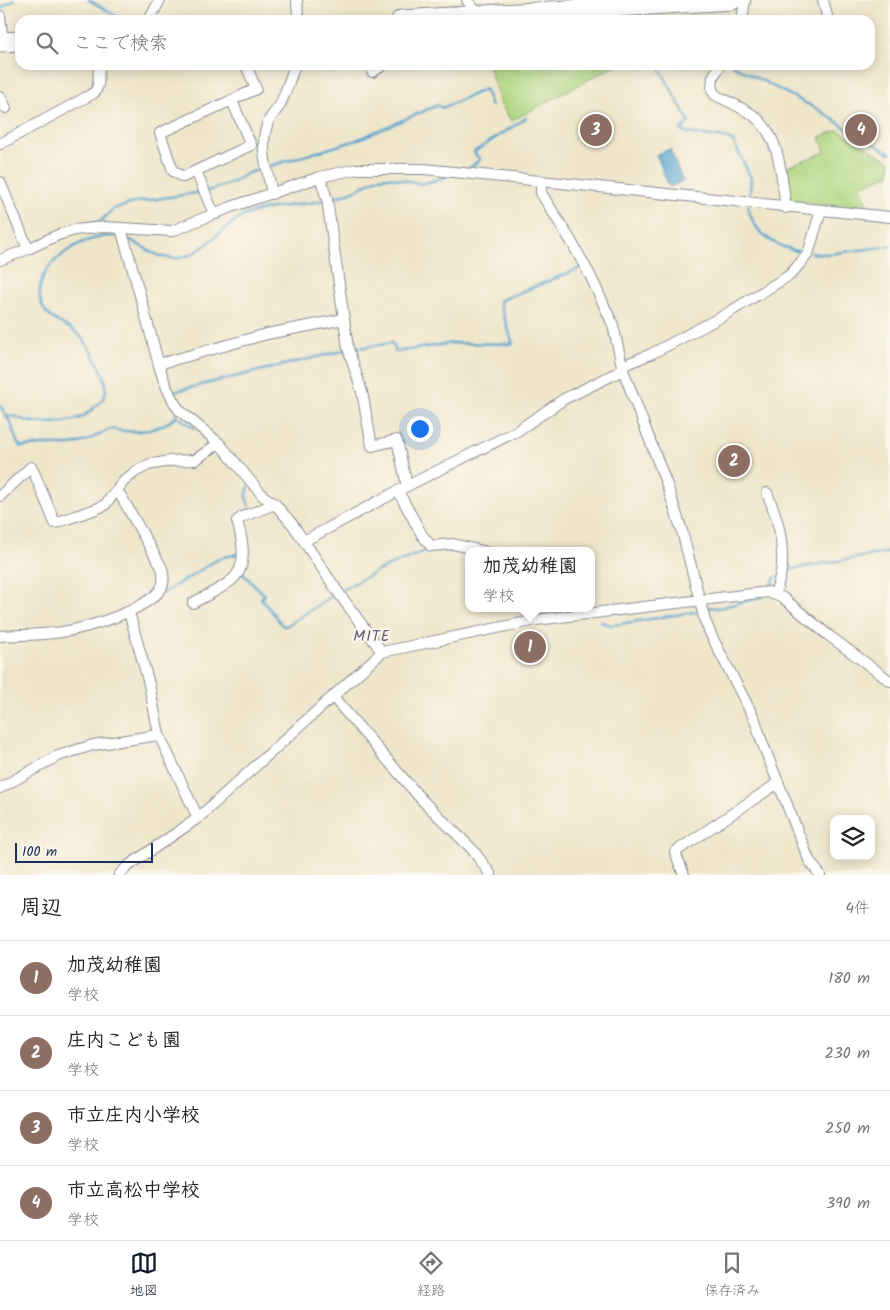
<!DOCTYPE html>
<html lang="ja">
<meta charset="utf-8">
<style>
body{margin:0;font-family:Kalam,"Klee One",sans-serif;background:#f6f6f6;color:#222}
.controls{position:absolute;right:15px;bottom:15px;display:grid;overflow:hidden;border-radius:10px;box-shadow:0 2px 12px #0003}
.controls button{width:45px;height:45px;display:grid;place-items:center;padding:0;border:0;border-bottom:1px solid #e0e0e0;background:#fff;color:#222;font:25px sans-serif}
.scale{position:absolute;left:15px;bottom:12px;width:138px;box-sizing:border-box;padding-left:5px;border:2px solid #1b2f5e;border-top:0;font-size:14px;line-height:18px;white-space:nowrap;color:#1b2f5e;-webkit-text-stroke:4px #fbf7ec;paint-order:stroke}
.you{position:absolute;left:419px;top:428px;width:18px;height:18px;margin:-12px;border:4px solid #fff;border-radius:50%;background:#1a73e8;box-shadow:0 0 0 8px #1a73e833}
.badge{display:grid;place-items:center;width:32px;height:32px;border-radius:50%;background:#111827;color:#fff;font-size:16px;font-weight:700}
.pin{position:absolute;translate:-50% -50%;border:2px solid #fff;box-shadow:0 1px 5px #0006}
.popup{position:absolute;left:465px;top:547px;width:130px;height:65px;box-sizing:border-box;display:grid;place-content:center;border-radius:10px;background:#fff;filter:drop-shadow(0 1px 4px #0005);font-size:16px;white-space:nowrap;color:#767676}
.popup b{font-size:19px;color:#222}
.popup::after{content:'';position:absolute;left:50%;top:100%;margin-left:-10px;border:10px solid transparent;border-top-color:#fff}
.list{margin:0;padding:0;list-style:none}
h2{display:flex;justify-content:space-between;align-items:center;height:65px;margin:0;padding:0 20px;font-size:21px}
h2 small{font-size:16px;font-weight:400;color:#767676}
.list li{display:grid;grid-template-columns:32px 1fr auto;gap:15px;align-items:center;box-sizing:border-box;height:75px;padding:0 20px;border-top:1px solid #e0e0e0}
.list b{display:block;font-size:19px;white-space:nowrap}
.list p{margin:0;font-size:16px;white-space:nowrap;color:#767676}
.list em{font-size:16px;font-style:normal;color:#767676}
.icon{flex:none;width:28px;height:28px;fill:none;stroke:currentColor;stroke-width:2;stroke-linecap:round;stroke-linejoin:round}
.map{position:relative;flex:none;width:890px;height:875px;overflow:hidden}
.search{position:absolute;background:#fff;box-shadow:0 2px 12px #0003;left:15px;right:15px;top:15px;height:55px;display:flex;align-items:center;gap:12px;box-sizing:border-box;padding:0 18px;border-radius:15px;color:#767676;font-size:19px}
.sheet{height:365px;background:#fff}
nav{display:flex;justify-content:space-around;align-items:center;box-sizing:border-box;height:70px;border-top:1px solid #e0e0e0;background:#fff;font-size:14px;color:#767676}
nav a{display:grid;justify-items:center;gap:2px}
nav .on{color:#111827}
.map>svg:first-child{display:block}
.green{fill:#afd781;stroke:#658370}
.water{fill:#55a4cf;stroke:#386a96}
.lines{fill:none;stroke-linecap:round;stroke-linejoin:round}
.stream{stroke:#55a4cf;stroke-width:2.5}
.street-casing{stroke:#858a94;stroke-width:12}
.highway-casing{stroke:#858a94;stroke-width:21}
.street{stroke:#fff;stroke-width:10}
.highway{stroke:#fff;stroke-width:19}
.labels{text-anchor:middle;stroke-width:4;stroke-linejoin:round;paint-order:stroke}
.quarter-label{font-size:15px;letter-spacing:1px;fill:#5f5976;stroke:#fbf7ec}
</style>
<div class="map">
<svg width="890" height="875" viewBox="0 0 890 875">
<rect width="100%" height="100%" fill="#fbf7ec"/>
<filter id="ink" filterUnits="userSpaceOnUse"><feTurbulence type="fractalNoise" baseFrequency=".02" numOctaves="2"/><feDisplacementMap in="SourceGraphic" scale="10" xChannelSelector="R" yChannelSelector="G"/><feConvolveMatrix kernelMatrix="1 2 1 2 8 2 1 2 1" color-interpolation-filters="sRGB"/></filter>
<filter id="wash" filterUnits="userSpaceOnUse"><feTurbulence type="fractalNoise" baseFrequency=".0096" numOctaves="4" result="noise"/><feDisplacementMap in="SourceGraphic" scale="20" xChannelSelector="R" yChannelSelector="G"/><feGaussianBlur stdDeviation="1.12" result="paint"/><feColorMatrix in="noise" values="0 0 0 0 0 0 0 0 0 0 0 0 0 0 0 0 0 1.4 0 .05"/><feComposite in="paint" operator="in"/></filter>
<g filter="url(#wash)">
<rect width="100%" height="100%" fill="#efe6ca"/>
<!-- green -->
<g class="green">
<polygon points="488,65 616,65 511,121 501,105"/>
<polygon points="838,130 890,161 890,174 861,186 868,209 791,202 786,167 825,152 820,137"/>
</g>
<!-- water -->
<polygon class="water" points="670,149 682,179 684,181 669,187 656,154"/>
<g class="lines">
<!-- stream -->
<g class="stream">
<polyline points="89,0 123,20"/>
<polyline points="0,9 14,0"/>
<path d="M658,65L689,122L681,130C696,138 717,133 733,141L751,178L749,201"/>
<polyline points="732,65 821,111 846,128 890,153"/>
<polyline points="270,166 354,141 438,105 442,108 485,89 491,106"/>
<polyline points="469,168 480,160 474,152 526,118"/>
<polyline points="208,191 233,182 248,173 265,168"/>
<polyline points="331,199 354,191 378,178 387,177 394,178 422,184 449,176"/>
<path d="M748,206C754,237 777,247 805,253"/>
<polyline points="85,224 100,222 113,209 137,202 202,192"/>
<path d="M126,238C139,243 150,254 164,257C199,266 218,226 246,215C271,205 299,206 325,200"/>
<polyline points="811,253 828,254 890,246"/>
<polyline points="352,349 392,343 396,352 453,343 513,344 499,301 583,267"/>
<polyline points="172,392 346,350"/>
<path d="M0,405L11,424L17,442L21,447L41,445H72L86,441L110,429C133,434 159,432 177,416L175,412"/>
<path d="M6,416C14,415 21,419 28,421C41,424 60,423 74,420C83,418 89,413 96,406C101,402 105,397 106,391C108,377 91,350 83,339C75,329 62,325 52,318C31,301 39,274 57,259C76,243 94,235 119,236"/>
<polyline points="177,416 194,428"/>
<polyline points="249,486 246,497 251,511"/>
<polyline points="242,571 242,573 265,595 261,598 283,626 286,626 335,594"/>
<polyline points="784,572 787,570 890,552"/>
<polyline points="769,588 775,578 777,577"/>
<polyline points="342,590 377,571 425,551 432,550"/>
<polyline points="162,594 220,558 241,553"/>
<polyline points="705,607 719,608 763,597"/>
<polyline points="576,608 579,610"/>
<polyline points="601,622 610,625 620,624 700,611"/>
</g>
</g>
</g>
<g filter="url(#ink)">
<g class="lines">
<defs>
<g id="street">
<polyline points="297,0 298,20"/>
<polyline points="467,0 479,15"/>
<polyline points="823,0 828,20"/>
<polyline points="0,16 3,42"/>
<polyline points="149,20 160,0"/>
<polyline points="742,20 745,0"/>
<path d="M720,65L713,77L712,90L715,95C727,101 741,107 753,115C781,136 781,176 786,208"/>
<polyline points="372,72 382,66 381,65"/>
<polyline points="0,97 6,108"/>
<polyline points="232,101 251,145 183,177 173,171 160,133 256,89 246,65"/>
<path d="M0,144L94,93C102,84 96,75 100,65"/>
<polyline points="196,171 211,207 216,214"/>
<polyline points="320,177 327,199 348,348 362,392 372,446 397,440 407,486"/>
<polyline points="0,182 28,249"/>
<polyline points="541,182 541,193 571,241 591,277 613,325 623,370 667,485 682,531 705,621 712,637 755,720 762,742 809,860 820,875"/>
<path d="M272,194C268,170 259,149 267,125C269,117 276,112 280,105C286,92 290,79 295,65"/>
<path d="M121,229C131,262 140,295 149,328C157,356 162,387 180,411L219,443L263,496L275,504L293,525L340,595L382,652"/>
<polyline points="0,260 28,249 58,235 74,230 104,227 172,231 231,207 320,177 356,169 424,169 890,217"/>
<polyline points="159,364 267,334 344,319"/>
<polyline points="622,366 653,353 723,316 790,275 808,254 821,210"/>
<polyline points="398,491 422,535 431,546 453,544 483,551"/>
<path d="M767,493C777,517 783,536 782,563C782,573 778,584 775,594"/>
<polyline points="0,496 31,467 35,475 55,523 96,509 105,505 124,481 135,472 148,465 170,461 195,460 219,443"/>
<polyline points="304,541 407,486 517,431 564,399 623,370"/>
<path d="M193,603C206,595 223,589 234,578C248,565 242,537 237,521L242,517L275,504"/>
<polyline points="129,612 149,684 159,735 198,818"/>
<path d="M0,636C20,635 42,635 62,632C87,628 144,611 160,590C165,584 164,576 162,568L121,496L116,492"/>
<polyline points="333,697 422,800 473,850 491,875"/>
<polyline points="0,788 58,756 93,745 159,735"/>
<polyline points="119,875 128,866 198,818 382,652 536,620 768,592 783,598 828,635 890,681"/>
<polyline points="684,875 675,852 778,783"/>
</g>
<g id="highway">
<polyline points="401,20 732,0"/>
<polyline points="0,42 20,41"/>
</g>
</defs>
<!-- street casing -->
<use href="#street" class="street-casing"/>
<!-- highway casing -->
<use href="#highway" class="highway-casing"/>
<!-- street -->
<use href="#street" class="street"/>
<!-- highway -->
<use href="#highway" class="highway"/>
</g>
</g>
<g class="labels">
<!-- quarter labels -->
<g class="quarter-label">
<text x="372" y="641">MITE</text>
</g>
</g>
</svg>
<div class="controls">
<button><svg class="icon" aria-label="layers" viewBox="0 0 24 24"><path d="M12 4l9 5-9 5-9-5zM3 14l9 5 9-5"/></svg></button>
</div>
<div class="scale">100 m</div>
<div class="you"></div>
<div class="pin badge" style="left:530px;top:647px;background:#8d6e63">1</div>
<div class="popup"><b>加茂幼稚園</b>学校</div>
<div class="pin badge" style="left:734px;top:461px;background:#8d6e63">2</div>
<div class="pin badge" style="left:596px;top:130px;background:#8d6e63">3</div>
<div class="pin badge" style="left:861px;top:130px;background:#8d6e63">4</div>
<div class="search"><svg class="icon" aria-label="search" viewBox="0 0 24 24"><circle cx="10" cy="10" r="6"/><path d="M15 15l6 6"/></svg>ここで検索</div>
</div>
<section class="sheet">
<h2>周辺<small>4件</small></h2>
<ul class="list">
<li><span class="badge" style="background:#8d6e63">1</span><div><b>加茂幼稚園</b><p>学校</p></div><em>180 m</em></li>
<li><span class="badge" style="background:#8d6e63">2</span><div><b>庄内こども園</b><p>学校</p></div><em>230 m</em></li>
<li><span class="badge" style="background:#8d6e63">3</span><div><b>市立庄内小学校</b><p>学校</p></div><em>250 m</em></li>
<li><span class="badge" style="background:#8d6e63">4</span><div><b>市立高松中学校</b><p>学校</p></div><em>390 m</em></li>
</ul>
</section>
<nav>
<a class="on"><svg class="icon" aria-label="map" viewBox="0 0 24 24"><path d="M3 6l6-2 6 2 6-2v14l-6 2-6-2-6 2zM9 4v14M15 6v14"/></svg>地図</a>
<a><svg class="icon" aria-label="directions" viewBox="0 0 24 24"><path d="M12 3l9 9-9 9-9-9zM9 14v-3h6M13 9l2 2-2 2"/></svg>経路</a>
<a><svg class="icon" aria-label="saved" viewBox="0 0 24 24"><path d="M7 4h10v16l-5-4-5 4z"/></svg>保存済み</a>
</nav>
